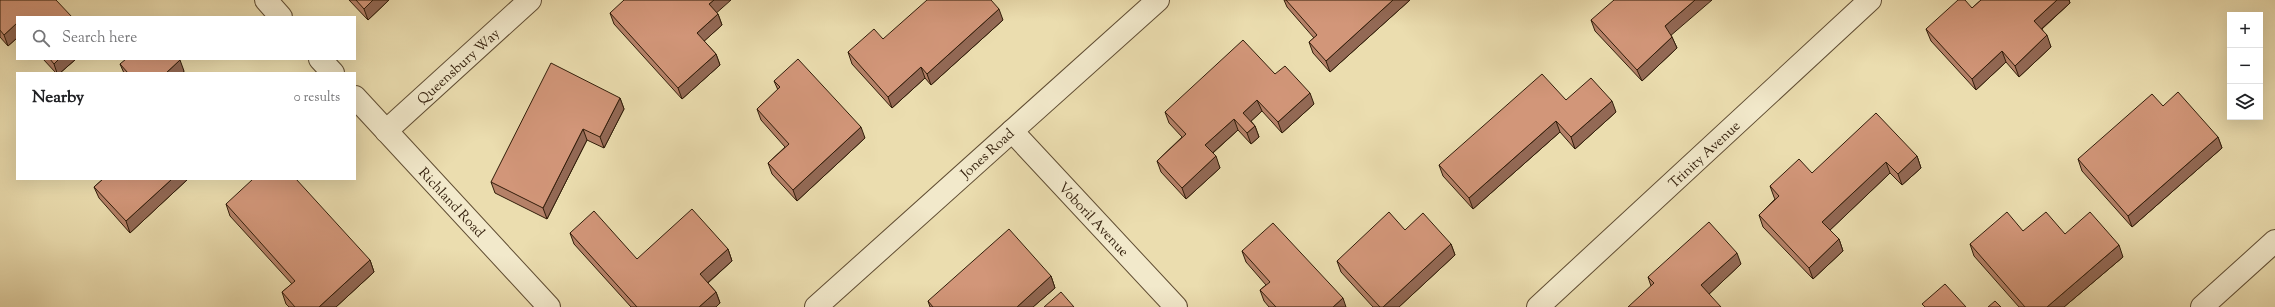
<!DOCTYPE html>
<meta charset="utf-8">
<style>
body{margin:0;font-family:"Sorts Mill Goudy",serif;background:#f6f6f6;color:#202124}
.controls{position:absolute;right:12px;top:12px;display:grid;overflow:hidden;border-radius:0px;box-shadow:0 4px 16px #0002}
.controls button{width:36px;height:36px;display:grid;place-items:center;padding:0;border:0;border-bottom:1px solid #e0e0e0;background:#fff;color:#202124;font:20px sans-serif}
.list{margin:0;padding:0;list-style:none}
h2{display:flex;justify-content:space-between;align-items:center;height:52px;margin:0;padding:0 16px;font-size:17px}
h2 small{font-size:13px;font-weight:400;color:#757577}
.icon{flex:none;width:22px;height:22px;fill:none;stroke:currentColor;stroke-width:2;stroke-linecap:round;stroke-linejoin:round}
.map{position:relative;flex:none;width:2275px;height:307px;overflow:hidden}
.search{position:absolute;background:#fff;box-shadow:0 4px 16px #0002;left:16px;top:16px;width:340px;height:44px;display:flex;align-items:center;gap:10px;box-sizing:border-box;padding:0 14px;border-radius:0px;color:#757577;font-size:15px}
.panel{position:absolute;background:#fff;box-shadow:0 4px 16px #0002;left:16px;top:72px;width:340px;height:108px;border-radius:0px}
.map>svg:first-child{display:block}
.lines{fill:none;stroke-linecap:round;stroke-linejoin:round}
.minor-casing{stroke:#604d33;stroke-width:24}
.tertiary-casing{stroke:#604d33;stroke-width:24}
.minor{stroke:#f2e9cb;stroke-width:22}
.tertiary{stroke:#f2e9cb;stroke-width:22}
.wall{fill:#b58168;stroke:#311d0a}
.shaded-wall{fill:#936955;stroke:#311d0a}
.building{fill:#d29679;stroke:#311d0a}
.labels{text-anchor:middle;stroke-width:3;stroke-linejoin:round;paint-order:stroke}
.street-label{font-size:14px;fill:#311d0a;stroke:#f2e9cb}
</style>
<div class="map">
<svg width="2275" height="307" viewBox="0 0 2275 307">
<rect width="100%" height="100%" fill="#ebddaf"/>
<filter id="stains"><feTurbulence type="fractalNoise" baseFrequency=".005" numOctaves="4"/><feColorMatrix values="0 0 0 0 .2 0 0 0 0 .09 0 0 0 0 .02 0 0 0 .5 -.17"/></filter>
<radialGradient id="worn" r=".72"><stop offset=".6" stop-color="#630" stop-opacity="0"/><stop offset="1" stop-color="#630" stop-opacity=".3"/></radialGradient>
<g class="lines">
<defs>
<g id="minor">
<polyline points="386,131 530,0"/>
<polyline points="1012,131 1176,307"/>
<polyline points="816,307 1158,0"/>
<polyline points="1538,307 1870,0"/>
</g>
<g id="tertiary">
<polyline points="266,0 281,17"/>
<polyline points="320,59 333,73"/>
<polyline points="355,97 549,307"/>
<polyline points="2202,307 2275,241"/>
</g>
</defs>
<!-- minor casing -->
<use href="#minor" class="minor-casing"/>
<!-- tertiary casing -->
<use href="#tertiary" class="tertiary-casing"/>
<!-- minor -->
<use href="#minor" class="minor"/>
<!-- tertiary -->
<use href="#tertiary" class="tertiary"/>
</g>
<!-- wall -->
<g class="wall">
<polygon points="0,0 17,17 17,38 8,46 0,37"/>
<polygon points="349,0 389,0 368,20"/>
<polygon points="1284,0 1410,0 1330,72 1313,53 1309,42 1314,38 1287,7"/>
<polygon points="1981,0 2069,0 2070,3 2042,29 2051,47 2019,77 2006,62 1976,90 1931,41 1926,29 1972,8"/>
<polygon points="610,13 717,13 718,14 722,25 704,41 716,54 720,65 682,99 614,24"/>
<polygon points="1003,20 931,85 925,78 892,108 852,64 848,52 883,39"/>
<polygon points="1591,20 1671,35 1677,48 1642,81 1595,31"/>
<polygon points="43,59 76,59 60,73 56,73"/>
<polygon points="120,64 184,71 183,73 124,73"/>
<polygon points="1275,74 1314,104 1282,133 1262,111 1251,121 1255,126 1259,137 1251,144 1238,130 1213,153 1220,168 1186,199 1161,172 1157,161 1182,137 1169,123 1165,112"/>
<polygon points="774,81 865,138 797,201 772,174 768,163 785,147 761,120 757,109 778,90"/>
<polygon points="620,98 624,109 604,148 587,140 547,219 495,193 491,182"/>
<polygon points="1566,100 1616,112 1575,149 1560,132 1473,209 1443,176 1439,165"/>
<polygon points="2163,106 2218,137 2222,148 2132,227 2082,171 2078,159"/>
<polygon points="1917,156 1921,168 1902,185 1890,173 1830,230 1839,239 1843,251 1813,279 1763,227 1759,215 1775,199 1774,197 1770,186 1812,173"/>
<polygon points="101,179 188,179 130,233 99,198 94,187 102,180"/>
<polygon points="226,204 370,260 374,272 336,307 289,307 286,304 282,292 292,284 230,216"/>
<polygon points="1405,230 1451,244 1455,255 1399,307 1373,307 1341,272 1337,261"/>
<polygon points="2023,231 2065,234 2123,257 2064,307 2019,307 1974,256 1970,244"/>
<polygon points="570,233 637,259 728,249 732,261 708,283 716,292 720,303 716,307 631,307 574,244"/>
<polygon points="1242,251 1346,307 1269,307 1264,301 1260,290 1266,285 1246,262"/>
<polygon points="1741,264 1709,294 1651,286 1648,277"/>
<polygon points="1051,276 1055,288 1033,307 930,307 928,301"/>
</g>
<!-- shaded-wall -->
<g class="shaded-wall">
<polygon points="373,0 389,0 368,20 364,9"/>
<polygon points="714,0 731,0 713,16 709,4"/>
<polygon points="1393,0 1410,0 1330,72 1326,61"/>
<polygon points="1695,0 1712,0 1669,37 1665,26"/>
<polygon points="2057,0 2069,0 2070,3 2038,32 2034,21"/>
<polygon points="999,9 1003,20 931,85 927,74"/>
<polygon points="718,14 722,25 701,44 697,33"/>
<polygon points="17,23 17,38 8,46 4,35"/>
<polygon points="2047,35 2051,47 2019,77 2015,66"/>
<polygon points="1672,37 1677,48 1642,81 1637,70"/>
<polygon points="2002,51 2006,62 1976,90 1972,79"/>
<polygon points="716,54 720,65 682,99 678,88"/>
<polygon points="59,59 76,59 60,73 57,73 54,64"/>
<polygon points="180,60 184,71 183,73 166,73"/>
<polygon points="921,67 925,78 892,108 888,97"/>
<polygon points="1310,93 1314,104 1282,133 1278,122"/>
<polygon points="620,98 624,109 604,148 600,137"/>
<polygon points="1257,100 1262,111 1247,125 1243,113"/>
<polygon points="1612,101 1616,112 1575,149 1571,137"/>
<polygon points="1234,119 1238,130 1209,156 1205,145"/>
<polygon points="1556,121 1560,132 1473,209 1469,198"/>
<polygon points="1255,126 1259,137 1251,144 1247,133"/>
<polygon points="861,127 865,138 797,201 793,190"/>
<polygon points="583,129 587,140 547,219 543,208"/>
<polygon points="2218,137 2222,148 2132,227 2128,216"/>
<polygon points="1216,156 1220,168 1186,199 1182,188"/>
<polygon points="1917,156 1921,168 1902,185 1898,174"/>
<polygon points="1886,162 1890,173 1827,233 1822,222"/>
<polygon points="172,179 188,179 130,233 126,221"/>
<polygon points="1839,239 1843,251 1813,279 1809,268"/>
<polygon points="1451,244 1455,255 1399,307 1383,307"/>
<polygon points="2119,245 2123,257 2064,307 2047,307"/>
<polygon points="728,249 732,261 705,285 700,274"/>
<polygon points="1737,253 1741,264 1706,297 1701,285"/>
<polygon points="370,260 374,272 336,307 319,307"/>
<polygon points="1051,276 1055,288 1033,307 1017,307"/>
<polygon points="716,292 720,303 716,307 699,307"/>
<polygon points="1343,298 1346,307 1333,307"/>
</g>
<!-- building -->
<g class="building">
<polygon points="0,0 56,0 72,17 17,17 17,23 4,35 0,30"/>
<polygon points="356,0 373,0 364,9"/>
<polygon points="624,0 714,0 709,4 718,14 697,33 716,54 678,88 610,13"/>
<polygon points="927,0 991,0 999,9 927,74 921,67 888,97 848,52 874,29 883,39"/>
<polygon points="1286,0 1393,0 1326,61 1309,42 1317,35"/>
<polygon points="1614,0 1695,0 1665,26 1672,37 1637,70 1591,20"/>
<polygon points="1958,0 1965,0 1972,8 1981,0 2057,0 2034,21 2047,35 2015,66 2002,51 1972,79 1926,29"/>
<polygon points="1243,40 1275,74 1285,66 1310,93 1278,122 1257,100 1243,113 1255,126 1247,133 1234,119 1205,145 1216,156 1182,188 1157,161 1186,134 1165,112"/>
<polygon points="50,59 59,59 54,64"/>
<polygon points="126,59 179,59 180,60 166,73 128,73 120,64"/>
<polygon points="798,59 861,127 793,190 768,163 789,144 757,109 780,87 774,81"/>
<polygon points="551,63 620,98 600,137 583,129 543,208 491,182"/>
<polygon points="1542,74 1566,100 1591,78 1612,101 1571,137 1556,121 1469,198 1439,165"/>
<polygon points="2178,92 2218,137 2128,216 2078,159 2152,94 2163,106"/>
<polygon points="1876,113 1917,156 1898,174 1886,162 1822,222 1839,239 1809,268 1759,215 1779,196 1770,186 1799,159 1812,173"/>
<polygon points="103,179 172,179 126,221 94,187"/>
<polygon points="253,179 296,179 370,260 319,307 295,307 282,292 295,281 226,204"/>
<polygon points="692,209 728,249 700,274 716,292 699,307 637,307 570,233 594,211 637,259"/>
<polygon points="1389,212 1405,230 1423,213 1451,244 1383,307 1380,307 1337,261"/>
<polygon points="2007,212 2023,231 2046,212 2065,234 2090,212 2119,245 2047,307 2025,307 1970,244"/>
<polygon points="1709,222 1737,253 1701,285 1721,307 1628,307 1654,283 1648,277"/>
<polygon points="1273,223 1343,298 1333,307 1276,307 1260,290 1270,282 1242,251"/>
<polygon points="1009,229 1051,276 1017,307 933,307 928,301"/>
<polygon points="1945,284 1966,307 1925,307 1922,304"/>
<polygon points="1061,292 1074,307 1044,307"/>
<polygon points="1995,301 2001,307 1988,307"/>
</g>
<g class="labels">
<!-- street labels -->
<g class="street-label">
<text transform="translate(458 66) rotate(-42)" y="5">Queensbury Way</text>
<text transform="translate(987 153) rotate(-42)" y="5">Jones Road</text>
<text transform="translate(1704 154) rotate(-43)" y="5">Trinity Avenue</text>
<text transform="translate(452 202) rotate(47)" y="5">Richland Road</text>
<text transform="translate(1094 219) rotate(47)" y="5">Voboril Avenue</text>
</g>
</g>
<rect width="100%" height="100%" filter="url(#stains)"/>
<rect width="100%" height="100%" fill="url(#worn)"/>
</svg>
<div class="controls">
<button>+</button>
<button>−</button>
<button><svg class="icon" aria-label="layers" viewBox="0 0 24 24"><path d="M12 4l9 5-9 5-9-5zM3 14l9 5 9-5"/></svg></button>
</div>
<div class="search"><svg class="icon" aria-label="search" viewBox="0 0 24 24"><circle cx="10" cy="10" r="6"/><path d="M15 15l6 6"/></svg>Search here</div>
<section class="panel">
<h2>Nearby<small>0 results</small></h2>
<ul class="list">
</ul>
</section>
</div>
